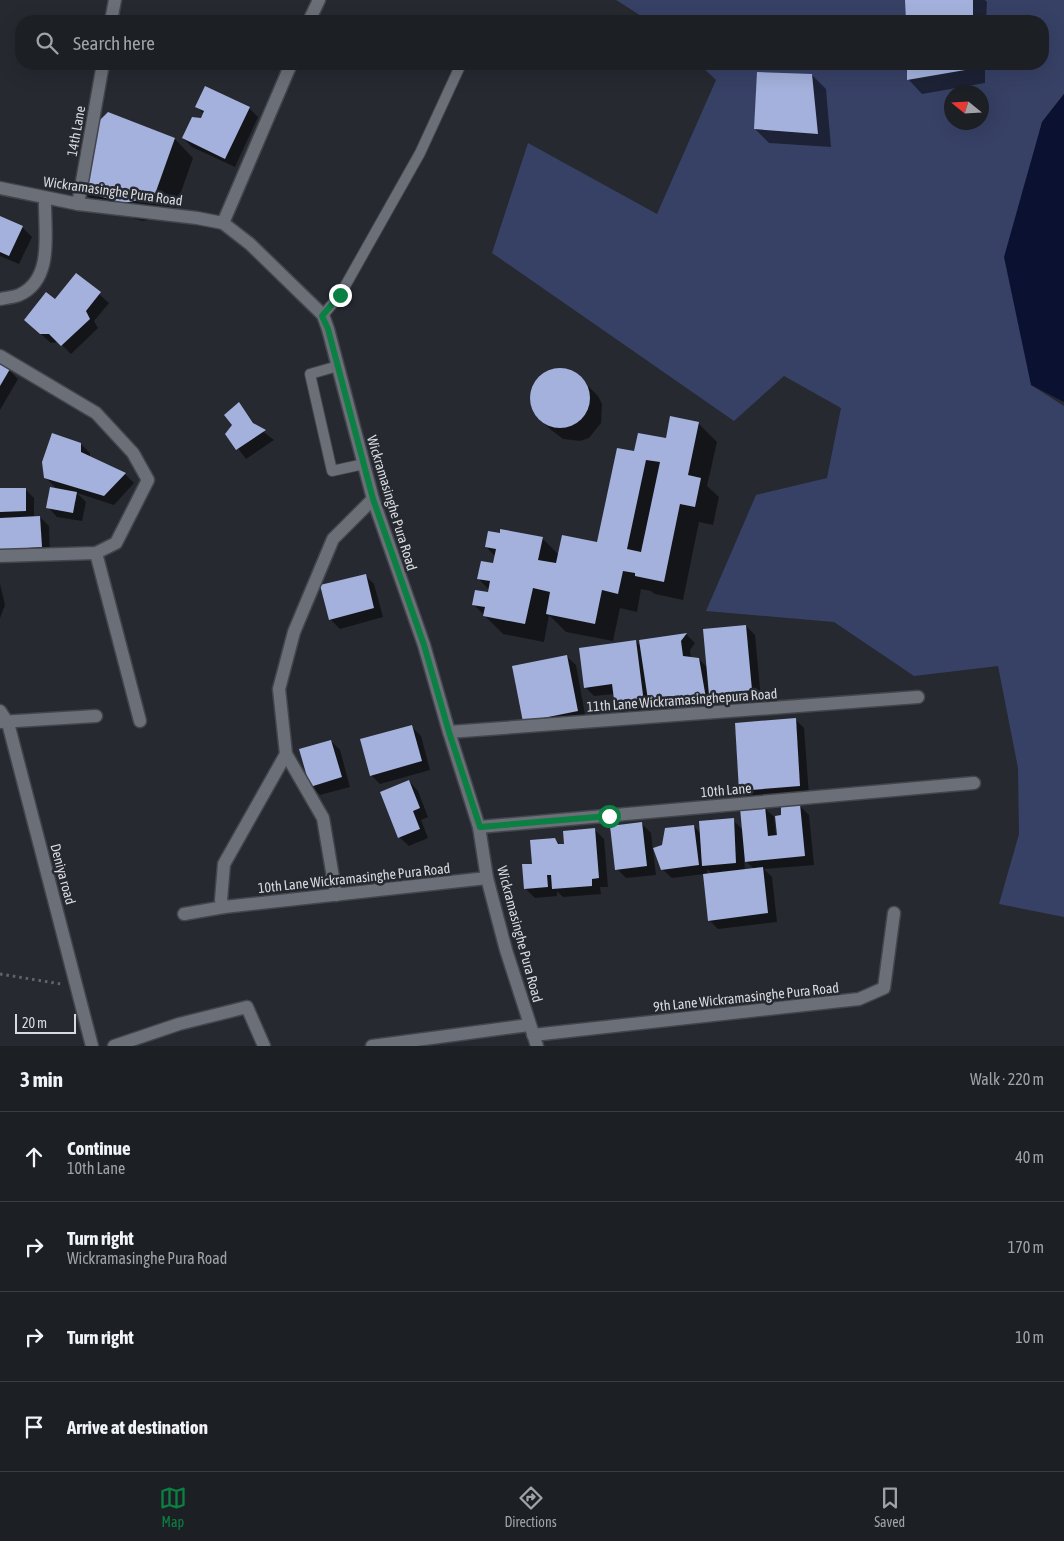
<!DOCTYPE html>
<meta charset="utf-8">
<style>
body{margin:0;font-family:"Asap Condensed",sans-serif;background:#292c31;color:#f1f3f6}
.compass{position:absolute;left:944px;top:85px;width:45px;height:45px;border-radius:50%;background:#1c1f24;box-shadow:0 5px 20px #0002;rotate:288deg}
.scale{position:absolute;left:15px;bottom:12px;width:61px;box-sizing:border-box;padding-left:5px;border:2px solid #d8dadf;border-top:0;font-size:14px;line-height:18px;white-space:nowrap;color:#d8dadf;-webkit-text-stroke:4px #262930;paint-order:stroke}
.stop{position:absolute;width:15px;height:15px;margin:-11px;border:4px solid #0b8043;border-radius:50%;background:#fff}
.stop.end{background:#0b8043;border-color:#fff;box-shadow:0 1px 5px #0008}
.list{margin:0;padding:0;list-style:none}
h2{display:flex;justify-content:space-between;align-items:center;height:65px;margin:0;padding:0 20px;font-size:21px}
h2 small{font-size:16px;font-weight:400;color:#a0a2a6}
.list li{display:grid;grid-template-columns:32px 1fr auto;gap:15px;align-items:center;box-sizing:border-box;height:90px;padding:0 20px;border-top:1px solid #3a3d41}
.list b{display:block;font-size:19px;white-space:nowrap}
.list p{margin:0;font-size:16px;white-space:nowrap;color:#a0a2a6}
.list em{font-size:16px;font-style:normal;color:#a0a2a6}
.icon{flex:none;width:28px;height:28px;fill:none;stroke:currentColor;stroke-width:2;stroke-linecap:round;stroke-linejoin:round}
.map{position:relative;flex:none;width:1064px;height:1046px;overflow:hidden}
.search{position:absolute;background:#1c1f24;box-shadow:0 5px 20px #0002;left:15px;right:15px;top:15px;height:55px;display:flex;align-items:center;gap:12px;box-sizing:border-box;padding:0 18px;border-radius:20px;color:#a0a2a6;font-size:19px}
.sheet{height:425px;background:#1c1f24}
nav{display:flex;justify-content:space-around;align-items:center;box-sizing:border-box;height:70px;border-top:1px solid #3a3d41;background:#1c1f24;font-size:14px;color:#a0a2a6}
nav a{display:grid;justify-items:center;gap:2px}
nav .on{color:#0b8043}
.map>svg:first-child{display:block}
.green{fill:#374165;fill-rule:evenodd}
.water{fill:#0b1131}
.shadow{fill:#0007;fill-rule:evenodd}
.building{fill:#a3b1dc;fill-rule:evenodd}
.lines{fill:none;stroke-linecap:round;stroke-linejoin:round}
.service-casing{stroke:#43454c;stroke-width:12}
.minor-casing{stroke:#43454c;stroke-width:15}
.tertiary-casing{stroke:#43454c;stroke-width:15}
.path{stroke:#61646a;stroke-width:3;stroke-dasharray:2.5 4;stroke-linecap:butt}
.service{stroke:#6b6f78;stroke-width:10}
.minor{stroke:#6b6f78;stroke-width:12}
.tertiary{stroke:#6b6f78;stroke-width:12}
.route{stroke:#0b8043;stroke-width:6}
.labels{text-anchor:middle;stroke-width:5;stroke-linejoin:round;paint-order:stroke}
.street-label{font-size:14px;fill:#d8dadf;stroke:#262930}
</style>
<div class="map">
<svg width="1064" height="1046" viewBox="0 0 1064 1046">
<rect width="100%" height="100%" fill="#262930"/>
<!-- green -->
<path class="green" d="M616,0H1064V94L1042,122L1031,385L1064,406V917L999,904L1019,834L1018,768L998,666L914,676L834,622L706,611L756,495L827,478L841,408L784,376L734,421L492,253L528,143L657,214L716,80L699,64H1043V21H649ZM952,92H982V122H952Z"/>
<!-- water -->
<polygon class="water" points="1064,94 1064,402 1031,385 1004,257 1042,122"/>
<!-- shadow -->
<g class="shadow">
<polygon points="906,0 985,0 987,2 986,21 907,21"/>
<polygon points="908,64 985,64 985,83 922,94 909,80"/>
<polygon points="812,75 826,89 831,147 769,143 755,129"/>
<polygon points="197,107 249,108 258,117 235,167 192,147 183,138 202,120 204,114"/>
<polygon points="109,114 175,139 193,158 173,215 143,221 100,209 82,190"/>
<polygon points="0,217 22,227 32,237 19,264 0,256"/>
<polygon points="76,274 109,303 94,321 98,328 71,354 59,342 51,343 25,320 56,301"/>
<polygon points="0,365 9,370 18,379 0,410"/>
<polygon points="559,369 568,370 583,381 598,396 602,404 601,423 589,438 580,441 563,439 550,429 536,414 531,399 536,382 550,371"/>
<polygon points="239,404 257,427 274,440 246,459 227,434 234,425"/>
<polygon points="698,423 717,442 707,486 719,497 713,525 699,522 683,600 655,594 651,591 641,589 637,612 620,608 613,641 566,632 549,615 544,642 503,634 473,604 489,594 489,590 479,579 494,565 496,557 486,547 542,538 559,555 598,543 635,452 667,440"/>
<polygon points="81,444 90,453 90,458 125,474 134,483 114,505 77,493 86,502 82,521 57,517 48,507 57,489 45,477"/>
<polygon points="25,489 34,498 34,517 40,517 49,526 50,556 0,553 0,490"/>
<polygon points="365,575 374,584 383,617 340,629 330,619"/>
<polygon points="0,584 5,605 0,618"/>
<polygon points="746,626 755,635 761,699 720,703 713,697 716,713 677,705 658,708 651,701 653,712 625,715 616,706 614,694 594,696 585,687 636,641 641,647 686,634 695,643 690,650 691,658 699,659 708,668"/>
<polygon points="566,656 576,665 586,720 524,722"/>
<polygon points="795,719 804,728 809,795 750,800 741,790"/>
<polygon points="412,727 421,736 430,770 380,784 371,775"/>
<polygon points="331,741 340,750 350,787 320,795 311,786"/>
<polygon points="409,781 418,791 428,817 421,820 428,838 409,846 399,837"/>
<path d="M800,806L809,815L814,865L764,869L772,877L777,922L718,929L709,920L704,874L672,878L662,869L663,846L694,826L701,834L733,820L743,830L765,808L774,817L776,836H778L782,816ZM744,859L754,869L745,870ZM707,869L713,874L708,875Z"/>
<polygon points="642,824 651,833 656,875 626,878 617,869"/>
<polygon points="595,830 604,839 608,887 600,887 601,894 563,897 557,891 557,896 535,898 526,889 533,865 555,839 560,845 565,845"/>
</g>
<!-- building -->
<g class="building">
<polygon points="905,0 973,0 973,21 906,21"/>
<polygon points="907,64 972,64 971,69 907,80"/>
<polygon points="757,72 812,74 818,134 754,129"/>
<polygon points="205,86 250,107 225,159 182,138 192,117 201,118 204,111 195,107"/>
<polygon points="108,112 175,138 154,197 124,203 81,191 87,133"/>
<polygon points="0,216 23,226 9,256 0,252"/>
<polygon points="76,273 101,292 86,311 90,319 61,346 49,334 40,334 24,320 46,292 55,299"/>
<polygon points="0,364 10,369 0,386"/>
<circle cx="560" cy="398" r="30"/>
<polygon points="239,402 253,423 266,430 236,450 225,434 232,425 224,415"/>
<path d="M670,416L699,422L688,475L701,478L695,507L680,504L664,582L635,576V573L623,571L618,594L602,590L595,624L546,614L550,592L533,588L525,624L483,616L485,607L472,605L475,590L488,592L490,581L477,579L481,561L493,563L496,549L485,547L488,531L500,533V529L543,537L538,560L556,563L562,535L597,542L617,448L634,451L638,433L666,438ZM646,460L660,462L641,552L627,549Z"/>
<polygon points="52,433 81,443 81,452 126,473 104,496 44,478 42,462"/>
<polygon points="50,487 77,492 73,513 46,508"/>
<polygon points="0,488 26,488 26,511 0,512"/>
<polygon points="40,516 42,547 0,550 0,518"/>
<polygon points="366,574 374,608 329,620 320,585"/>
<polygon points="746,625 752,690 709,695 703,629"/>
<polygon points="687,633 681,641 683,656 699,658 707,704 677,712 675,696 648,700 639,640"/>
<polygon points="636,640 644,703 615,707 612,684 584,688 579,648"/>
<polygon points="567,655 578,711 523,722 512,666"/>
<polygon points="796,718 800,786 739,791 735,723"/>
<polygon points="412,725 422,761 370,776 360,739"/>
<polygon points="331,740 342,777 310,787 299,749"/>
<polygon points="409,780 420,808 413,811 420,829 398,838 380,792"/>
<polygon points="800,804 805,856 745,862 740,808 765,806 768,836 777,835 775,816 781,815 781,806"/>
<polygon points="734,818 736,863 702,866 699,821"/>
<polygon points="642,822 647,866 615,870 610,826"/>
<polygon points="694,825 699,865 661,870 653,848 662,845 665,828"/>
<polygon points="595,828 599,878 592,879 592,886 552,889 551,875 547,875 548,887 524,889 522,864 532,864 530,840 555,838 558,844 564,844 563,831"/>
<polygon points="763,867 768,913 708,921 703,874"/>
</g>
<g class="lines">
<defs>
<g id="service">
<polyline points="323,315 340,295 420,153 461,64"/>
<polyline points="338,366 310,374 332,471 364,464"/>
</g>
<g id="minor">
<polyline points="111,21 115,0"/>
<polyline points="309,21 319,0"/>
<polyline points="78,204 103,64"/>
<polyline points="223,223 291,64"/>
<path d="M0,299C6,298 14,297 19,295C55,279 44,230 45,198"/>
<polyline points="0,356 96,413 133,453 148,480 116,543 96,553 0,556"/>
<polyline points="96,553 140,721"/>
<polyline points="0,711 8,723 92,1046"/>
<polyline points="0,722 96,716"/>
<polyline points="449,732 918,697"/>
<polyline points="479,827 974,783"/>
<polyline points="336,895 323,818 286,754 279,689 294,632 333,539 373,499"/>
<polyline points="224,907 221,900 224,864 286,754"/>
<polyline points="184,914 224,907 487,878"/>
<polyline points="533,1035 859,999 884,988 894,913"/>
<polyline points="114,1046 179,1024 247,1007 264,1046"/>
<polyline points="372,1046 529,1025"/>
</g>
<polyline id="tertiary" points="0,188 78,204 197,218 223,223 250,244 323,315 328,329 373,499 424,645 449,732 479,827 487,878 506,950 537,1046"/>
</defs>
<!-- service casing -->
<use href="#service" class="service-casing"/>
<!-- minor casing -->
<use href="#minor" class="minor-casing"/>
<!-- tertiary casing -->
<use href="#tertiary" class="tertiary-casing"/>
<!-- path -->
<polyline class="path" points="0,974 61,984"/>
<!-- service -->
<use href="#service" class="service"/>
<!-- minor -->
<use href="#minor" class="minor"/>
<!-- tertiary -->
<use href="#tertiary" class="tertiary"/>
</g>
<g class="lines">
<!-- route -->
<polyline class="route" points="340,295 322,316 328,329 373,499 424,645 449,732 480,827 609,816"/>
</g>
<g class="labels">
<!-- street labels -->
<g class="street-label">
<text transform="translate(76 131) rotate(-80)" y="5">14th Lane</text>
<text transform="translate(113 191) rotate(8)" y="5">Wickramasinghe Pura Road</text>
<text transform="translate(392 503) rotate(73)" y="5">Wickramasinghe Pura Road</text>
<text transform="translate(682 700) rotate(-4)" y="5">11th Lane Wickramasinghepura Road</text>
<text transform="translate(726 790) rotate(-5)" y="5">10th Lane</text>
<text transform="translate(63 874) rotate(75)" y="5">Deniya road</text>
<text transform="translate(354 878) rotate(-6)" y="5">10th Lane Wickramasinghe Pura Road</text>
<text transform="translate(520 934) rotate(75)" y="5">Wickramasinghe Pura Road</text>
<text transform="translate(746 997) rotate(-6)" y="5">9th Lane Wickramasinghe Pura Road</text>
</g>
</g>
</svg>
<svg class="compass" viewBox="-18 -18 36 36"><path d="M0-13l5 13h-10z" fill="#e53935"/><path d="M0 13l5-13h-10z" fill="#a0a2a6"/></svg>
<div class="scale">20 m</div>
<div class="stop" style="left:609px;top:816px"></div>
<div class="stop end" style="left:340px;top:295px"></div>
<div class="search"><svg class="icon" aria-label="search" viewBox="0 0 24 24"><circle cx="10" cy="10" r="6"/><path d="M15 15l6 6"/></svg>Search here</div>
</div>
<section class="sheet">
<h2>3 min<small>Walk · 220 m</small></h2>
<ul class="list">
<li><svg class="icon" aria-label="ahead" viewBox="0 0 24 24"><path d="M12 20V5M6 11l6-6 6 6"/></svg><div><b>Continue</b><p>10th Lane</p></div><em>40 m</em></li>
<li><svg class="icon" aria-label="right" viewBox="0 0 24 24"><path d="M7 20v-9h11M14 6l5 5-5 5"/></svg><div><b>Turn right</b><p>Wickramasinghe Pura Road</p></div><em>170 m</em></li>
<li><svg class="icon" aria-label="right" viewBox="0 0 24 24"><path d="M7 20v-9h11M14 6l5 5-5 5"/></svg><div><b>Turn right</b></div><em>10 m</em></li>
<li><svg class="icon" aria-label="arrive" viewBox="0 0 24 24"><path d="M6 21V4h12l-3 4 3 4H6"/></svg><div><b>Arrive at destination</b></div></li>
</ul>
</section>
<nav>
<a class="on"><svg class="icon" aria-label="map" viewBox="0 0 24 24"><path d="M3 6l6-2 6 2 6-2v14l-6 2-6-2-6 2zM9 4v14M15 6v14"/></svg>Map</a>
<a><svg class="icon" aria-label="directions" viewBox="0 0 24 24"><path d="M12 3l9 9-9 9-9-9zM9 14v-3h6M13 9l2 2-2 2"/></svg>Directions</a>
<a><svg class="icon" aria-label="saved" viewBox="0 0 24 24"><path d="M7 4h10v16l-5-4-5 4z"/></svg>Saved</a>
</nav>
